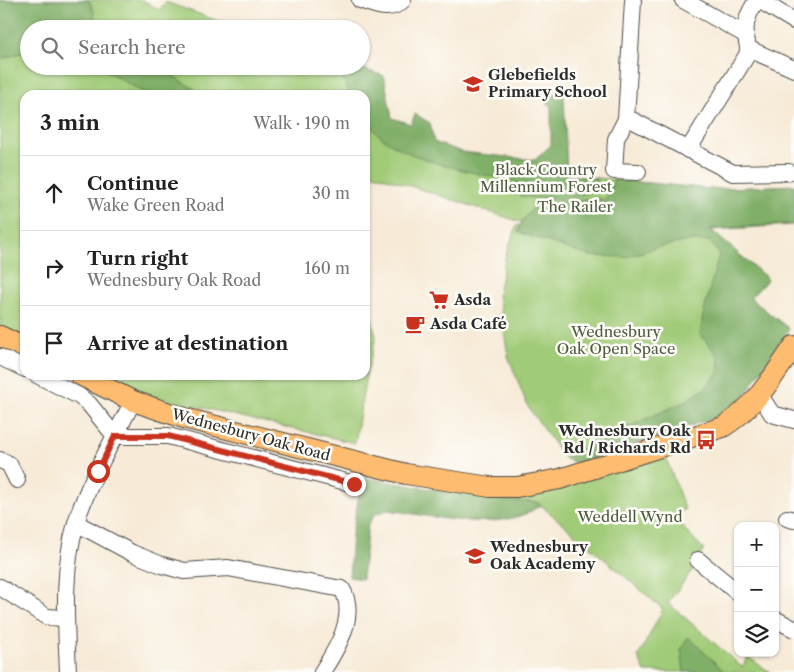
<!DOCTYPE html>
<meta charset="utf-8">
<style>
body{margin:0;font-family:"Libre Caslon Text",serif;background:#f6f6f6;color:#222}
.controls{position:absolute;right:15px;bottom:15px;display:grid;overflow:hidden;border-radius:10px;box-shadow:0 1px 4px #0004}
.controls button{width:45px;height:45px;display:grid;place-items:center;padding:0;border:0;border-bottom:1px solid #e0e0e0;background:#fff;color:#222;font:25px sans-serif}
.stop{position:absolute;width:15px;height:15px;margin:-11px;border:4px solid #c8321e;border-radius:50%;background:#fff}
.stop.end{background:#c8321e;border-color:#fff;box-shadow:0 1px 5px #0008}
.list{margin:0;padding:0;list-style:none}
h2{display:flex;justify-content:space-between;align-items:center;height:65px;margin:0;padding:0 20px;font-size:21px}
h2 small{font-size:16px;font-weight:400;color:#767676}
.list li{display:grid;grid-template-columns:32px 1fr auto;gap:15px;align-items:center;box-sizing:border-box;height:75px;padding:0 20px;border-top:1px solid #e0e0e0}
.list b{display:block;font-size:19px;white-space:nowrap}
.list p{margin:0;font-size:16px;white-space:nowrap;color:#767676}
.list em{font-size:16px;font-style:normal;color:#767676}
.icon{flex:none;width:28px;height:28px;fill:none;stroke:currentColor;stroke-width:2;stroke-linecap:round;stroke-linejoin:round}
.map{position:relative;flex:none;width:794px;height:672px;overflow:hidden}
.search{position:absolute;background:#fff;box-shadow:0 1px 4px #0004;left:20px;top:20px;width:350px;height:55px;display:flex;align-items:center;gap:12px;box-sizing:border-box;padding:0 18px;border-radius:28px;color:#767676;font-size:19px}
.panel{position:absolute;background:#fff;box-shadow:0 1px 4px #0004;left:20px;top:90px;width:350px;height:290px;border-radius:15px}
.map>svg:first-child{display:block}
.green{fill:#a0cb77;stroke:#667b51}
.forest{fill:#80af68;stroke:#566d4a}
.lines{fill:none;stroke-linecap:round;stroke-linejoin:round}
.minor-casing{stroke:#4a4845;stroke-width:18}
.major-casing{stroke:#4a4845;stroke-width:22}
.minor{stroke:#fff;stroke-width:16}
.major{stroke:#fdbc70;stroke-width:20}
.route{stroke:#c8321e;stroke-width:6}
.labels{text-anchor:middle;stroke-width:5;stroke-linejoin:round;paint-order:stroke}
.poi-label{font-size:15px;font-weight:bold;fill:#2b2b2b;stroke:#fdfcf7;text-anchor:start}
.park-label{font-size:15px;fill:#4e5b42;stroke:#fdfcf7}
.street-label{font-size:15px;fill:#2b2b2b;stroke:#fdfcf7}
</style>
<div class="map">
<svg width="794" height="672" viewBox="0 0 794 672">
<rect width="100%" height="100%" fill="#fdfcf7"/>
<filter id="ink" filterUnits="userSpaceOnUse"><feTurbulence type="fractalNoise" baseFrequency=".02" numOctaves="2"/><feDisplacementMap in="SourceGraphic" scale="10" xChannelSelector="R" yChannelSelector="G"/><feConvolveMatrix kernelMatrix="1 2 1 2 8 2 1 2 1" color-interpolation-filters="sRGB"/></filter>
<filter id="wash" filterUnits="userSpaceOnUse"><feTurbulence type="fractalNoise" baseFrequency=".0096" numOctaves="4" result="noise"/><feDisplacementMap in="SourceGraphic" scale="20" xChannelSelector="R" yChannelSelector="G"/><feGaussianBlur stdDeviation="1.12" result="paint"/><feColorMatrix in="noise" values="0 0 0 0 0 0 0 0 0 0 0 0 0 0 0 0 0 1.4 0 .05"/><feComposite in="paint" operator="in"/></filter>
<g filter="url(#wash)">
<rect width="100%" height="100%" fill="#f7ebd8"/>
<!-- green -->
<g class="green">
<polygon points="0,0 143,0 159,10 166,2 240,29 29,29 20,53 29,50 29,66 98,66 148,95 25,95 25,338 0,326"/>
<polygon points="101,66 354,66 377,112 422,147 567,175 711,189 794,185 794,225 710,230 768,279 750,298 789,329 743,398 578,463 565,459 528,407 508,356 498,294 506,254 517,225 563,236 365,171 365,95 172,95"/>
<polygon points="365,289 376,337 365,381 355,443 134,392 100,375 365,375"/>
<polygon points="657,456 666,458 685,509 678,513 685,530 704,549 696,565 668,603 742,667 748,657 770,672 645,672 638,657 663,609 537,502 507,501 501,496"/>
</g>
<!-- forest -->
<g class="forest">
<polygon points="0,0 89,0 94,11 96,29 29,29 29,50 2,59 0,57"/>
<polygon points="98,66 157,66 204,95 148,95"/>
<path d="M337,66H354L384,76L392,118L411,124L415,114L430,123L434,142L462,152L535,160L551,145V107L548,104L546,95L564,93L567,175L596,178L593,190C570,203 546,199 520,196L517,182C476,173 415,163 381,137C375,132 370,125 365,120V95H350Z"/>
<path d="M614,180L711,189L794,185V224L710,229L768,279L750,298L789,329L743,398L729,413L578,463L565,459L596,441L684,402L703,390L718,373L719,357L700,334L703,315L719,254L710,241H689L655,248L627,257L590,256L518,232L521,223L537,203C560,205 584,195 606,200Z"/>
<path d="M362,477L430,489L501,496L507,501L537,502L541,505C534,509 527,514 520,516C479,529 429,515 387,510L375,514L368,525L362,579L349,577L352,534Z"/>
<polygon points="688,637 725,672 684,672 681,650"/>
</g>
</g>
<g filter="url(#ink)">
<g class="lines">
<defs>
<g id="minor">
<path d="M360,0C375,5 390,13 403,0"/>
<polyline points="683,0 746,35"/>
<polyline points="759,0 794,21"/>
<polyline points="749,49 794,69"/>
<polyline points="626,119 633,1"/>
<path d="M688,150L747,55C750,47 746,43 746,35C744,21 750,11 757,0"/>
<polyline points="638,172 614,171 616,139 626,119 634,121 733,173 789,172"/>
<polyline points="0,357 25,369"/>
<polyline points="37,375 79,396 89,404 115,436 168,436 354,484"/>
<polyline points="760,395 772,414 794,420"/>
<polyline points="0,460 9,464 17,480"/>
<polyline points="787,518 794,520"/>
<path d="M76,523L132,553L162,565L184,571L228,568L342,589C358,616 336,650 322,672"/>
<polyline points="698,560 738,593"/>
<polyline points="0,587 47,617 65,618"/>
<polyline points="775,619 794,629"/>
<path d="M68,672C66,623 62,570 76,523C87,484 115,437 133,401"/>
</g>
<g id="major">
<polyline points="0,336 25,348"/>
<path d="M80,375L133,401L184,418L406,474L490,487H517L560,479L723,427C755,407 773,377 794,346"/>
</g>
</defs>
<!-- minor casing -->
<use href="#minor" class="minor-casing"/>
<!-- major casing -->
<use href="#major" class="major-casing"/>
<!-- minor -->
<use href="#minor" class="minor"/>
<!-- major -->
<use href="#major" class="major"/>
</g>
</g>
<g class="lines" filter="url(#ink)">
<!-- route -->
<polyline class="route" points="98,471 115,436 168,436 354,484"/>
</g>
<!-- icons -->
<defs>
<symbol id="school-bare" viewBox="-9 -9 18 18"><path d="M0-5L7-2L0 1L-7-2ZM-4 1L0 2.5L4 1V4Q0 6-4 4Z" fill="#c8321e" stroke="#fdfcf7" stroke-width="2.5" paint-order="stroke"/></symbol>
<symbol id="supermarket-bare" viewBox="-9 -9 18 18"><path d="M-6-5.5h2.5l.6 2H6L4.5 2H-2.5L-4.4-4H-6ZM-1.5 3.2a1.3 1.3 0 1 0 .1 0ZM3 3.2a1.3 1.3 0 1 0 .1 0Z" fill="#c8321e" stroke="#fdfcf7" stroke-width="2.5" paint-order="stroke"/></symbol>
<symbol id="cafe-bare" viewBox="-9 -9 18 18"><path d="M-5.5-4.5H6V0H3Q3 3.5 0 3.5H-2.5Q-5.5 3.5-5.5 0ZM3-3.2v2h1.7v-2ZM-6 4.5H4V6H-6Z" fill="#c8321e" stroke="#fdfcf7" stroke-width="2.5" paint-order="stroke"/></symbol>
<symbol id="bus-bare" viewBox="-9 -9 18 18"><path d="M-5-6H5V4H4V6H2V4H-2V6H-4V4H-5ZM-3.5-4V0h7V-4ZM-3.5 1.2v1.5H-2V1.2ZM2 1.2v1.5H3.5V1.2Z" fill="#c8321e" stroke="#fdfcf7" stroke-width="2.5" paint-order="stroke"/></symbol>
</defs>
<g fill-rule="evenodd">
<use href="#school-bare" x="459" y="70" width="28" height="28"/>
<use href="#supermarket-bare" x="425" y="286" width="28" height="28"/>
<use href="#cafe-bare" x="401" y="310" width="28" height="28"/>
<use href="#bus-bare" x="692" y="426" width="28" height="28"/>
<use href="#school-bare" x="461" y="542" width="28" height="28"/>
</g>
<g class="labels">
<!-- poi labels -->
<g class="poi-label">
<text x="488" y="80">Glebefields<tspan x="488" dy="17">Primary School</tspan></text>
<text x="454" y="305">Asda</text>
<text x="430" y="329">Asda Café</text>
<text x="691" y="436" text-anchor="end">Wednesbury Oak<tspan x="691" dy="17">Rd / Richards Rd</tspan></text>
<text x="490" y="552">Wednesbury<tspan x="490" dy="17">Oak Academy</tspan></text>
</g>
<!-- park labels -->
<g class="park-label">
<text x="546" y="175">Black Country<tspan x="546" dy="17">Millennium Forest</tspan></text>
<text x="575" y="212">The Railer</text>
<text x="616" y="337">Wednesbury<tspan x="616" dy="17">Oak Open Space</tspan></text>
<text x="630" y="522">Weddell Wynd</text>
</g>
<!-- street labels -->
<g class="street-label">
<text transform="translate(251 435) rotate(15)" y="5">Wednesbury Oak Road</text>
</g>
</g>
</svg>
<div class="controls">
<button>+</button>
<button>−</button>
<button><svg class="icon" aria-label="layers" viewBox="0 0 24 24"><path d="M12 4l9 5-9 5-9-5zM3 14l9 5 9-5"/></svg></button>
</div>
<div class="stop" style="left:98px;top:471px"></div>
<div class="stop end" style="left:354px;top:484px"></div>
<div class="search"><svg class="icon" aria-label="search" viewBox="0 0 24 24"><circle cx="10" cy="10" r="6"/><path d="M15 15l6 6"/></svg>Search here</div>
<section class="panel">
<h2>3 min<small>Walk · 190 m</small></h2>
<ul class="list">
<li><svg class="icon" aria-label="ahead" viewBox="0 0 24 24"><path d="M12 20V5M6 11l6-6 6 6"/></svg><div><b>Continue</b><p>Wake Green Road</p></div><em>30 m</em></li>
<li><svg class="icon" aria-label="right" viewBox="0 0 24 24"><path d="M7 20v-9h11M14 6l5 5-5 5"/></svg><div><b>Turn right</b><p>Wednesbury Oak Road</p></div><em>160 m</em></li>
<li><svg class="icon" aria-label="arrive" viewBox="0 0 24 24"><path d="M6 21V4h12l-3 4 3 4H6"/></svg><div><b>Arrive at destination</b></div></li>
</ul>
</section>
</div>
